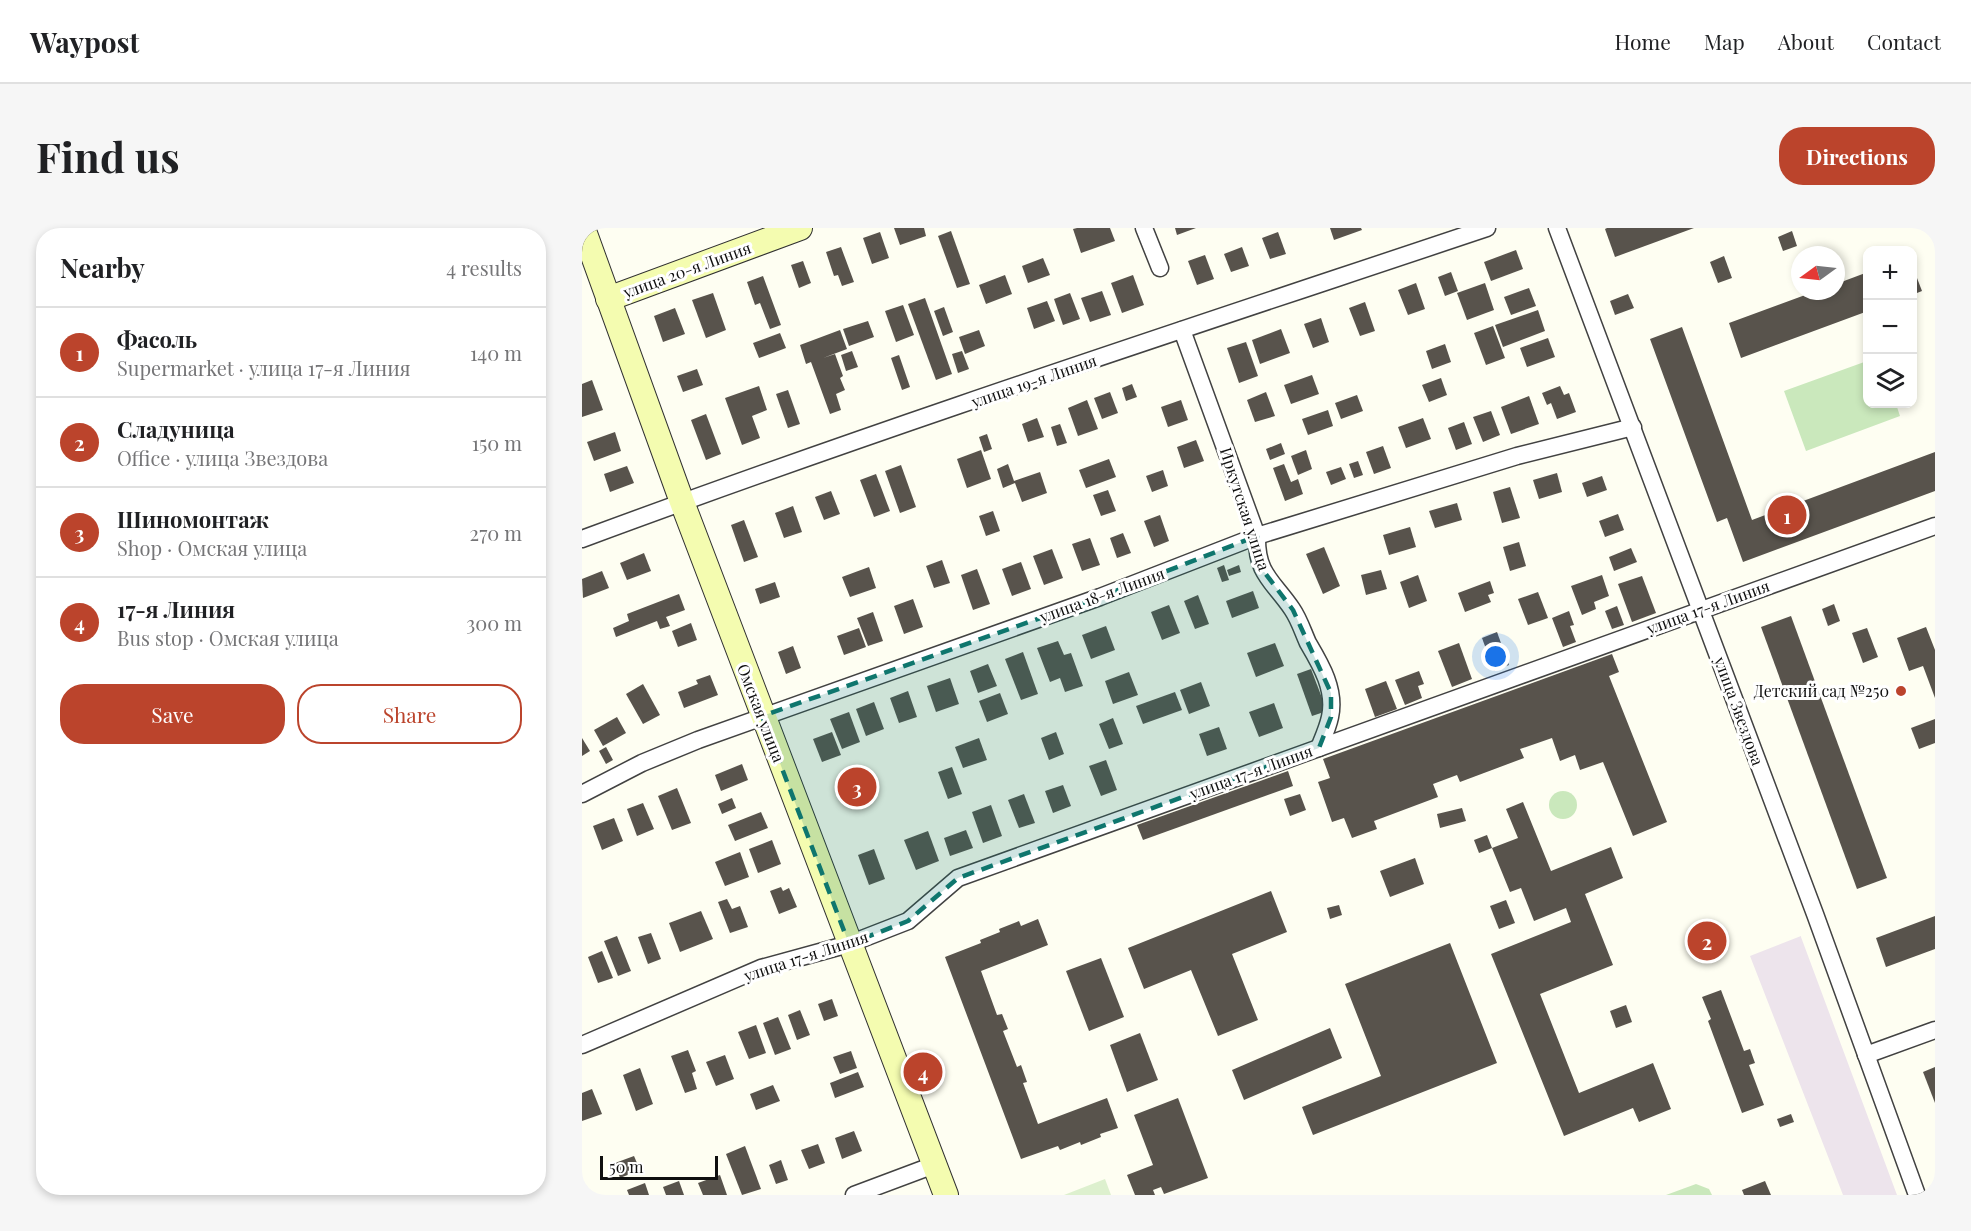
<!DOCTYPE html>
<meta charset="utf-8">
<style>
body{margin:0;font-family:"Playfair Display",serif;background:#f6f6f6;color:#202124}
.controls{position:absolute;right:18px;top:18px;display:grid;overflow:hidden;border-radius:12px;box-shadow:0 3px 9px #0003}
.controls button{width:54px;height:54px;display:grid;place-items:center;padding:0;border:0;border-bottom:2px solid #e0e0e0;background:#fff;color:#202124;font:30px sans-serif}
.compass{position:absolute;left:1209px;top:18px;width:54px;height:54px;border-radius:50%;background:#fff;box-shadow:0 3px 9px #0003;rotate:255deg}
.scale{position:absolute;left:18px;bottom:15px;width:118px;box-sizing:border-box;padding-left:6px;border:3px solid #0f0f0f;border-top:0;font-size:16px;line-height:21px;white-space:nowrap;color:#0f0f0f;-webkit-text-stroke:4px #fff;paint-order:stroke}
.you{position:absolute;left:914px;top:429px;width:21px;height:21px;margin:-15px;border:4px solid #fff;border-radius:50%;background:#1a73e8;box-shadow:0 0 0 9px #1a73e833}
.badge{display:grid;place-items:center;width:39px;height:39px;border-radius:50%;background:#bb442c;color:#fff;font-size:20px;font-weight:700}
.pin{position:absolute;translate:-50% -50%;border:3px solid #fff;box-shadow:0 2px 6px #0006}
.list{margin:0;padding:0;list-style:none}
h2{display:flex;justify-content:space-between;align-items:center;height:78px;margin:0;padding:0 24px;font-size:26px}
h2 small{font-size:20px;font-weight:400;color:#757577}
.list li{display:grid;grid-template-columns:39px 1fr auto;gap:18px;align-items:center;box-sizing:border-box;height:90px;padding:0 24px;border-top:2px solid #e0e0e0}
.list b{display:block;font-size:22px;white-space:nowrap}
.list p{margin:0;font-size:20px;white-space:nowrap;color:#757577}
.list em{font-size:20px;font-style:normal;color:#757577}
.actions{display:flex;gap:12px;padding:18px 24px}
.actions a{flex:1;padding:14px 0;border:2px solid #bb442c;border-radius:24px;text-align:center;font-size:21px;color:#bb442c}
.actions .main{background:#bb442c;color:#fff}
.icon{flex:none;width:33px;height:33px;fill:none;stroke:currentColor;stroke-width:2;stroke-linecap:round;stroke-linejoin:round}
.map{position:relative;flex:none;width:1353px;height:967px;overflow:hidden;border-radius:24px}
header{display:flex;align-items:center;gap:36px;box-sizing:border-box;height:84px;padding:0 30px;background:#fff;border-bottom:2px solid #e0e0e0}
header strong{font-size:28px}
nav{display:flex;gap:33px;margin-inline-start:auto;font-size:21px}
.intro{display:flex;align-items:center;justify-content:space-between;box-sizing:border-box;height:144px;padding:0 36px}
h1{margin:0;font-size:42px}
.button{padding:15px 27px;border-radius:24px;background:#bb442c;color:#fff;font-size:21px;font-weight:700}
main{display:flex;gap:36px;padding:0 36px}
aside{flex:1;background:#fff;border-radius:24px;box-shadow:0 3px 9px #0003}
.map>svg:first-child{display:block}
.industrial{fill:#ede4ec}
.green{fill:#cae8bc}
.pitch{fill:#ddf0ce}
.building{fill:#58534c}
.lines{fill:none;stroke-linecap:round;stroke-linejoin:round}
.street-casing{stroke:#424242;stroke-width:19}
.secondary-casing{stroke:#313131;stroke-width:26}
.street{stroke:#fff;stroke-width:16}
.secondary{stroke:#f4fcb0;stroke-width:24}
.marked{fill:#0f766e;fill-opacity:0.2;stroke:#0f766e;stroke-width:4.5;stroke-dasharray:12 8;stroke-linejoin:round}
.poi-dot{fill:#bb442c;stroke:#fff;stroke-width:2}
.labels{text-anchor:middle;stroke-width:6;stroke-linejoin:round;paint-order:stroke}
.street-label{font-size:16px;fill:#0f0f0f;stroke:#fff}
.poi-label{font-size:16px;fill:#0f0f0f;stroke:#fff;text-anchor:end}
</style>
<header>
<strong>Waypost</strong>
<nav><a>Home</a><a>Map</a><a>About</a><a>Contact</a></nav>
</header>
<div class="intro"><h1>Find us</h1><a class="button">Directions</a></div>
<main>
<aside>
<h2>Nearby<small>4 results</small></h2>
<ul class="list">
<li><span class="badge">1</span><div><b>Фасоль</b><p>Supermarket · улица 17-я Линия</p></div><em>140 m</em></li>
<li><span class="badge">2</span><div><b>Сладуница</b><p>Office · улица Звездова</p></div><em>150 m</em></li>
<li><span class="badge">3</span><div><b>Шиномонтаж</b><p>Shop · Омская улица</p></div><em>270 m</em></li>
<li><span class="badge">4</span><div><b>17-я Линия</b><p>Bus stop · Омская улица</p></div><em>300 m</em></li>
</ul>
<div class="actions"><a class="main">Save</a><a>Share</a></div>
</aside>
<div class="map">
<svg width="1353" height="967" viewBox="0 0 1353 967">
<rect width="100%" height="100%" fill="#fefef2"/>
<!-- industrial -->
<polygon class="industrial" points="1219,708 1219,709 1315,967 1261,967 1168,728"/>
<!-- green -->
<g class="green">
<polygon points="1285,133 1286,176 1314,176 1318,188 1224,223 1202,163"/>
<circle cx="981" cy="577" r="14"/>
<polygon points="1114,956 1127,961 1130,967 1084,967"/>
</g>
<!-- pitch -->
<polygon class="pitch" points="523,951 529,967 482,967"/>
<!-- building -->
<g class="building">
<polygon points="312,0 342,0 344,8 318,17"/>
<polygon points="495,0 528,0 533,13 499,25 491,1"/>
<polygon points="593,0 614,0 595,7"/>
<polygon points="748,0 779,0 780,2 752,12"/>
<polygon points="1025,0 1112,0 1033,29 1023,1"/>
<polygon points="369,3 388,56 375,60 356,8"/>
<polygon points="1210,3 1215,18 1201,23 1196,9"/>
<polygon points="298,4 307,30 290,36 281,10"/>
<polygon points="696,4 704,26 688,31 680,10"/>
<polygon points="259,19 272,54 260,58 256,47 252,48 244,24"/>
<polygon points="660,19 667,38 649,44 642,26"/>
<polygon points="934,22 941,41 909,53 902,34"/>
<polygon points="623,27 632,51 615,57 606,33"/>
<polygon points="1142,28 1150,50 1136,55 1128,34"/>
<polygon points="461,30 468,47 446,55 440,38"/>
<polygon points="221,33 229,55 217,60 209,37"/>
<polygon points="1330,37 1340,63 1330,67"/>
<polygon points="869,44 876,63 863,68 856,49"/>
<polygon points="1286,44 1286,83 1159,130 1147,95 1234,63 1254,63 1254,56"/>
<polygon points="423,47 430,66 404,76 397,57"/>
<polygon points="551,47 562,77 540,85 529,55"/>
<polygon points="181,48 199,97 188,101 178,75 173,77 165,54"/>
<polygon points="834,55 843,81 826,87 816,62"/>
<polygon points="903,55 912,82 885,92 875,65"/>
<polygon points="947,60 954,78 929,87 922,69"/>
<polygon points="520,63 529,87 508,94 499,70"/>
<polygon points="131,65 144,102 124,110 110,72"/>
<polygon points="488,65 498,91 481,97 472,71"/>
<polygon points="1046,66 1052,80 1033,87 1028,73"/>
<polygon points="343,70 370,146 354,152 326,76"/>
<polygon points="465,73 473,93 452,101 445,80"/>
<polygon points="783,74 793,103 778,108 767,80"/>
<polygon points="321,77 332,107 314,114 303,83"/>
<polygon points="362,79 371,104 361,108 352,83"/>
<polygon points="93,80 103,106 81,114 72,88"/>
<polygon points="956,82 963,103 921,119 913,97"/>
<polygon points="739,90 747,114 731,120 722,96"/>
<polygon points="286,93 292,109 267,118 261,101"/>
<polygon points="911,98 923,130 904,137 892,105"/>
<polygon points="1100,99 1170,292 1353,224 1353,263 1161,334 1145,290 1135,294 1068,111"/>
<polygon points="699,101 708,125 678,136 670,112"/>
<polygon points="258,102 265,121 241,130 253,126 261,148 258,150 263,162 254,166 259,182 248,186 229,134 224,136 218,117"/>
<polygon points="397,102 403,118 383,126 377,109"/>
<polygon points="198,105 204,120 177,130 171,115"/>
<polygon points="966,110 973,129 945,139 938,120"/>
<polygon points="664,114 676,148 657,155 645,120"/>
<polygon points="863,116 869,134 850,141 844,123"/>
<polygon points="270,123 276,139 264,143 259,127"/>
<polygon points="380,123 387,141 376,145 370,126"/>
<polygon points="317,127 328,159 320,162 309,130"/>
<polygon points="115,141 121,157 101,164 95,148"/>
<polygon points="730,147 737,166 709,176 702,157"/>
<polygon points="859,150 865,167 847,174 840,157"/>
<polygon points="10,152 21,182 0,189 0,156"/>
<polygon points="550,156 555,169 544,173 540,160"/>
<polygon points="177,158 185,182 170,188 178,210 160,217 143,170"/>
<polygon points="978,158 982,167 987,165 994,184 975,191 969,175 965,177 960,165"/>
<polygon points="206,162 218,196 206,200 194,166"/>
<polygon points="528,164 536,185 520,191 512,170"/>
<polygon points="684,164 693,188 673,194 665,172"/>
<polygon points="775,167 781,183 759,191 753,175"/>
<polygon points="947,168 957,196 929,206 919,179"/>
<polygon points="505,172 516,201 496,208 486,180"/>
<polygon points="599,172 606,192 586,199 579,179"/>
<polygon points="746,182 751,198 726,207 720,191"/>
<polygon points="909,183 918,207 901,214 891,189"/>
<polygon points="124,186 139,226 124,232 109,192"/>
<polygon points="455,190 462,209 446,214 440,196"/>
<polygon points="841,190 849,211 824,220 816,199"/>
<polygon points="882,194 890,216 874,222 866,200"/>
<polygon points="478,196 485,215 475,218 469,199"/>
<polygon points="33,204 39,223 12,233 5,214"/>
<polygon points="405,206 410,221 402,224 397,209"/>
<polygon points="614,212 622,233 602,240 595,219"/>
<polygon points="699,215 703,226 688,232 684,221"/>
<polygon points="801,218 809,240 792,246 784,224"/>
<polygon points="399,222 409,251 385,260 375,231"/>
<polygon points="724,222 730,241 716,247 709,228"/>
<polygon points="527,231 534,249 504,260 497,242"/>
<polygon points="776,233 781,247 772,250 767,236"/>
<polygon points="426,236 432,253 458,244 465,265 440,274 433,255 421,260 415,241"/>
<polygon points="702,236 709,254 716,251 721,266 703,273 691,240"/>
<polygon points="319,237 334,279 318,285 303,243"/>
<polygon points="45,238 52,255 28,264 22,246"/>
<polygon points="759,239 764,251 749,257 744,244"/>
<polygon points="581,242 586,258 570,264 564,248"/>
<polygon points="975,245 980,264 957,271 951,252"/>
<polygon points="294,246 308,283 292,289 278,252"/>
<polygon points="1020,248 1025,262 1005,269 1000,255"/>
<polygon points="928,259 938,290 920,295 911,264"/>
<polygon points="526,262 534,283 519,288 511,267"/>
<polygon points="249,263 258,286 242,292 233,269"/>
<polygon points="875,275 880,292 853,300 847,283"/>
<polygon points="211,278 220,304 202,310 193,285"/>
<polygon points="411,283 418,303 404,308 397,288"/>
<polygon points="1036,286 1042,302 1023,309 1017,293"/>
<polygon points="578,287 587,313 572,319 562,293"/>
<polygon points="162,292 176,329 162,334 149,297"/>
<polygon points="828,299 834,319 807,327 801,307"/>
<polygon points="541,305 549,325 535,330 528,310"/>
<polygon points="508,310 518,337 500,343 490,316"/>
<polygon points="937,314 944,338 928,343 921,319"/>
<polygon points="742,319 758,358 741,366 724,326"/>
<polygon points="1049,320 1055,334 1032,343 1027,329"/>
<polygon points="470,321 481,350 462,357 451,328"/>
<polygon points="62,325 69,343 45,352 38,335"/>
<polygon points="360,332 368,355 352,360 344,338"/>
<polygon points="439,334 449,361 430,368 420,341"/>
<polygon points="642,337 647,352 640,354 635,340"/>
<polygon points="657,337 659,344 647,348 645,342"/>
<polygon points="287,339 294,360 268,369 260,349"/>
<polygon points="395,341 408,376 391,382 379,347"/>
<polygon points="799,342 805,361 784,367 779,347"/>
<polygon points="20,343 27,360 1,370 0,351"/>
<polygon points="836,347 845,373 827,380 818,354"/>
<polygon points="1020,347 1027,368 1012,374 1014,381 1000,387 989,358"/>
<polygon points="1060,348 1074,385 1050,394 1036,356"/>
<polygon points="908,353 912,365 906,367 909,374 883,384 876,365"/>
<polygon points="193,354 198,369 178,376 173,361"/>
<polygon points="671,363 677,380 650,390 644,373"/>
<polygon points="956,364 966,390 946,397 936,371"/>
<polygon points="97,366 103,382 84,389 88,398 78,401 75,393 34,409 31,400 47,393 45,386"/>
<polygon points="616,367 627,396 613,401 602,373"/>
<polygon points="331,371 341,399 322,406 312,378"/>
<polygon points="1252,376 1258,393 1246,398 1240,381"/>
<polygon points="587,377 598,405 580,412 569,384"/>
<polygon points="1035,378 1042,397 1030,401 1023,383"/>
<polygon points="987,383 992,397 988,398 994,414 981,419 970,390"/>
<polygon points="291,384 301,413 286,418 275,390"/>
<polygon points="1209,388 1305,650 1275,661 1179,399"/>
<polygon points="109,395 115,412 96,419 90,403"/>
<polygon points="524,398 533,422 509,431 500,407"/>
<polygon points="1344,399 1353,422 1353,470 1341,438 1327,443 1315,410"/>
<polygon points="277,400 284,419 262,427 255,408"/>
<polygon points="1285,400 1296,429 1281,435 1270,405"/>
<polygon points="915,404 927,437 912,443 900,410"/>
<polygon points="476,413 482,427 489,425 501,458 483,464 478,450 468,454 455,420"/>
<polygon points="693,415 702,438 674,449 665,425"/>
<polygon points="877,415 890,451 870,459 856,423"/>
<polygon points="211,418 219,440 204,446 196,424"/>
<polygon points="441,424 456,466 439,472 423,431"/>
<polygon points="1030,426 1037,444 1027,448 1085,594 1051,608 1021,534 998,542 993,527 978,533 970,510 938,521 942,530 878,554 875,547 851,556 856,569 792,593 795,601 770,610 762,590 750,594 736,554 748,550 741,531"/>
<polygon points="406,436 415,458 396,465 388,443"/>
<polygon points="729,441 745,483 730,488 715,446"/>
<polygon points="837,443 842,456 836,458 840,470 823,477 813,452"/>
<polygon points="547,444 556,467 531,476 523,453"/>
<polygon points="128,447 136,467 102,480 96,464 116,456 114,452"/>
<polygon points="368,450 377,476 354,484 345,458"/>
<polygon points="804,453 815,481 793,489 783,461"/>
<polygon points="619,454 628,478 607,486 598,462"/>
<polygon points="61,456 78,487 61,496 44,466"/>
<polygon points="326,463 335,489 317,495 308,470"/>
<polygon points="593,464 600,482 561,496 554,478"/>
<polygon points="418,465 426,486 405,494 397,473"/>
<polygon points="292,474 302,501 284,508 274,481"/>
<polygon points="692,475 701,500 677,509 667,484"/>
<polygon points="267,484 278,514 260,521 248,491"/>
<polygon points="35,489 44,505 21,518 12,502"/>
<polygon points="531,490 541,516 527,521 517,496"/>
<polygon points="1353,491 1353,515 1337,521 1329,500"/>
<polygon points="637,499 645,521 625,528 617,506"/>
<polygon points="250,504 259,527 240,534 231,511"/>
<polygon points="474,504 482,526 467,532 459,510"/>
<polygon points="0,510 8,523 0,528"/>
<polygon points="397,510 405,532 381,540 373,519"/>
<polygon points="24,519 31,532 24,536 17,523"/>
<polygon points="524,532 535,562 519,568 507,538"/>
<polygon points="160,536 166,552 139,563 133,547"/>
<polygon points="370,539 380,566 366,571 356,544"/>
<polygon points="706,543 711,558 561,612 555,597"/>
<polygon points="279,549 285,565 271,570 265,554"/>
<polygon points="481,557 489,578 471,585 463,563"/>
<polygon points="95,560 109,595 90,602 76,568"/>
<polygon points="442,566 453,595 437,600 426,572"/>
<polygon points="718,566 724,582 708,588 702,571"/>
<polygon points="150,570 154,580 140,586 136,576"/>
<polygon points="941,574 969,643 1029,619 1041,650 1003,666 1031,737 958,766 997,865 1071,835 1089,881 1057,894 1051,880 982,908 909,726 989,694 984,680 952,693 939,660 928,664 910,620 936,610 924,581"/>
<polygon points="61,575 72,601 55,608 45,581"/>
<polygon points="409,577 420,608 401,615 390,584"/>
<polygon points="880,580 884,593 858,600 855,586"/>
<polygon points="179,584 186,600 153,613 146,597"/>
<polygon points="32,590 41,613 20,622 11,598"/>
<polygon points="384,602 391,620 368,628 362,610"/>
<polygon points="346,603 357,633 334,642 322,612"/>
<polygon points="905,607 910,620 897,625 892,612"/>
<polygon points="190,612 199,636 176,645 167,621"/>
<polygon points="292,621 303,651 287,657 276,627"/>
<polygon points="158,624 167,649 143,658 133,634"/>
<polygon points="833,630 842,656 808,669 798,643"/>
<polygon points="199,659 201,663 207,660 215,679 197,686 188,663"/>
<polygon points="689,663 705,704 650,726 676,792 636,808 609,742 562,761 546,720"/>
<polygon points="145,671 150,681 158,678 166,699 148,705 136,674"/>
<polygon points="924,672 933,695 917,701 908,678"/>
<polygon points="757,677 760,687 748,691 745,680"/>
<polygon points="119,683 131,711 98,724 87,695"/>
<polygon points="1353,688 1353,721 1304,739 1294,710"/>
<polygon points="456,691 466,717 399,743 415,787 420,786 426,801 421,803 435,839 439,837 445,854 441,855 456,896 525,870 536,900 518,906 519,909 499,917 498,914 478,922 476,918 439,931 363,729 399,715 398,712 418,704 417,701 437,693 439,698"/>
<polygon points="69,705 79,731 66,736 56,709"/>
<polygon points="35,708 49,743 36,748 22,713"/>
<polygon points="868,715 915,835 731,907 720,879 799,848 763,756"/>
<polygon points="20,723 31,750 16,755 6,729"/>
<polygon points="519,730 542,789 507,803 484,743"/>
<polygon points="1139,762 1162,823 1168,821 1173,835 1167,837 1182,877 1160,885 1126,793 1129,791 1120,769"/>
<polygon points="250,771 256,788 242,793 236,776"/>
<polygon points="1044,777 1050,794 1034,800 1028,783"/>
<polygon points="218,782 228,807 215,812 206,787"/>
<polygon points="196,789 209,821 193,827 181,795"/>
<polygon points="174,797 184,825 167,831 156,804"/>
<polygon points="748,800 760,830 662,872 650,842"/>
<polygon points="558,805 576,852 545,864 528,817"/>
<polygon points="106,822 114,843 110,845 115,861 103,865 89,828"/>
<polygon points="269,823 275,840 258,846 251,829"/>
<polygon points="143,827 152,851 134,858 124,834"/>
<polygon points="1353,839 1353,875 1341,844"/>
<polygon points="58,840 71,876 54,883 41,847"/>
<polygon points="276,844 282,859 253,870 248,855"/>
<polygon points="191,857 198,873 174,882 168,866"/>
<polygon points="10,861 20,886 0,893 0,865"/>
<polygon points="596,870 626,950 582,966 579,959 571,962 573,967 553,967 545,947 571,937 552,887"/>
<polygon points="1209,886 1212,894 1198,899 1195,891"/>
<polygon points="272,903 280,923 260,931 253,910"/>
<polygon points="236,916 243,935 227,941 219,922"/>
<polygon points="163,918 179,961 160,967 144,926"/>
<polygon points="52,928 58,942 38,950 33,935"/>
<polygon points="199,932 206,952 194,956 187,937"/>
<polygon points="138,947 145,967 121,967 116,955"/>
<polygon points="97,953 102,967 84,967 81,959"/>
<polygon points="1183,953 1189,967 1162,967 1160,962"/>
<polygon points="63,955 67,967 47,967 45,962"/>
</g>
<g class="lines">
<defs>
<g id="street">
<polyline points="562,0 578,40"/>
<polyline points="975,0 1233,686 1335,967"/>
<path d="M600,102L675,308C674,346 691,353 710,381C717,391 721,404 726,415C739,437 754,462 748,489C746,499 741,510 737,520"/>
<path d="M0,311C299,200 603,101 905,0"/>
<polyline points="0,566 60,535 116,512 518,369 675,308 935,228 1051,199"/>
<polyline points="0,817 179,740 267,716 326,693 376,650 1353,298"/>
<polyline points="1284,827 1353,802"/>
<polyline points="272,967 352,937"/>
</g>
<g id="secondary">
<polyline points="1,0 100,274 364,967"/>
<polyline points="26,71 218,0"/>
</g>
</defs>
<!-- street casing -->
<use href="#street" class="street-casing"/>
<!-- secondary casing -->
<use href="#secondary" class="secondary-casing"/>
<!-- street -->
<use href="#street" class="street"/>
<!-- secondary -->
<use href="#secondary" class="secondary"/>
</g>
<!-- marked area -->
<path class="marked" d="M675,308L680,341L711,382L749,465V489L737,520L376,650L326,693L267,716L180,488L518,369Z"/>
<!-- markers -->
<circle class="poi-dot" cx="1319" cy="463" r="6"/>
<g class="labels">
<!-- street labels -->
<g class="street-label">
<text transform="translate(105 42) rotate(-20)" y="6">улица 20-я Линия</text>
<text transform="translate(452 153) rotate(-19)" y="6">улица 19-я Линия</text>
<text transform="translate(663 281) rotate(72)" y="6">Иркутская улица</text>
<text transform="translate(520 367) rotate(-20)" y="6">улица 18-я Линия</text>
<text transform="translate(1126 379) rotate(-20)" y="6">улица 17-я Линия</text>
<text transform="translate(1157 483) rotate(70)" y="6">улица Звездова</text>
<text transform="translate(179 485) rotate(69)" y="6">Омская улица</text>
<text transform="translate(669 544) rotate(-20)" y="6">улица 17-я Линия</text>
<text transform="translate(224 728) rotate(-18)" y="6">улица 17-я Линия</text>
</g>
<!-- poi labels -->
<g class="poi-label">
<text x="1307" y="469">Детский сад №250</text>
</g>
</g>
</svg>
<div class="controls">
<button>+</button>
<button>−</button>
<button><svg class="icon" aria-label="layers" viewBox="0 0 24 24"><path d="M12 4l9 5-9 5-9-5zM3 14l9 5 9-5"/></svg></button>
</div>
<svg class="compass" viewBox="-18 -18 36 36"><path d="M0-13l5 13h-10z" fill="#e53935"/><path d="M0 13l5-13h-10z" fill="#757577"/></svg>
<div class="scale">50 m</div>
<div class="you"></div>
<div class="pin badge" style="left:1205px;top:287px">1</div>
<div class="pin badge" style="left:1125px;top:713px">2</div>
<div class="pin badge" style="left:275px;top:559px">3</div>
<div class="pin badge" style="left:341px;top:844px">4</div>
</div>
</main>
